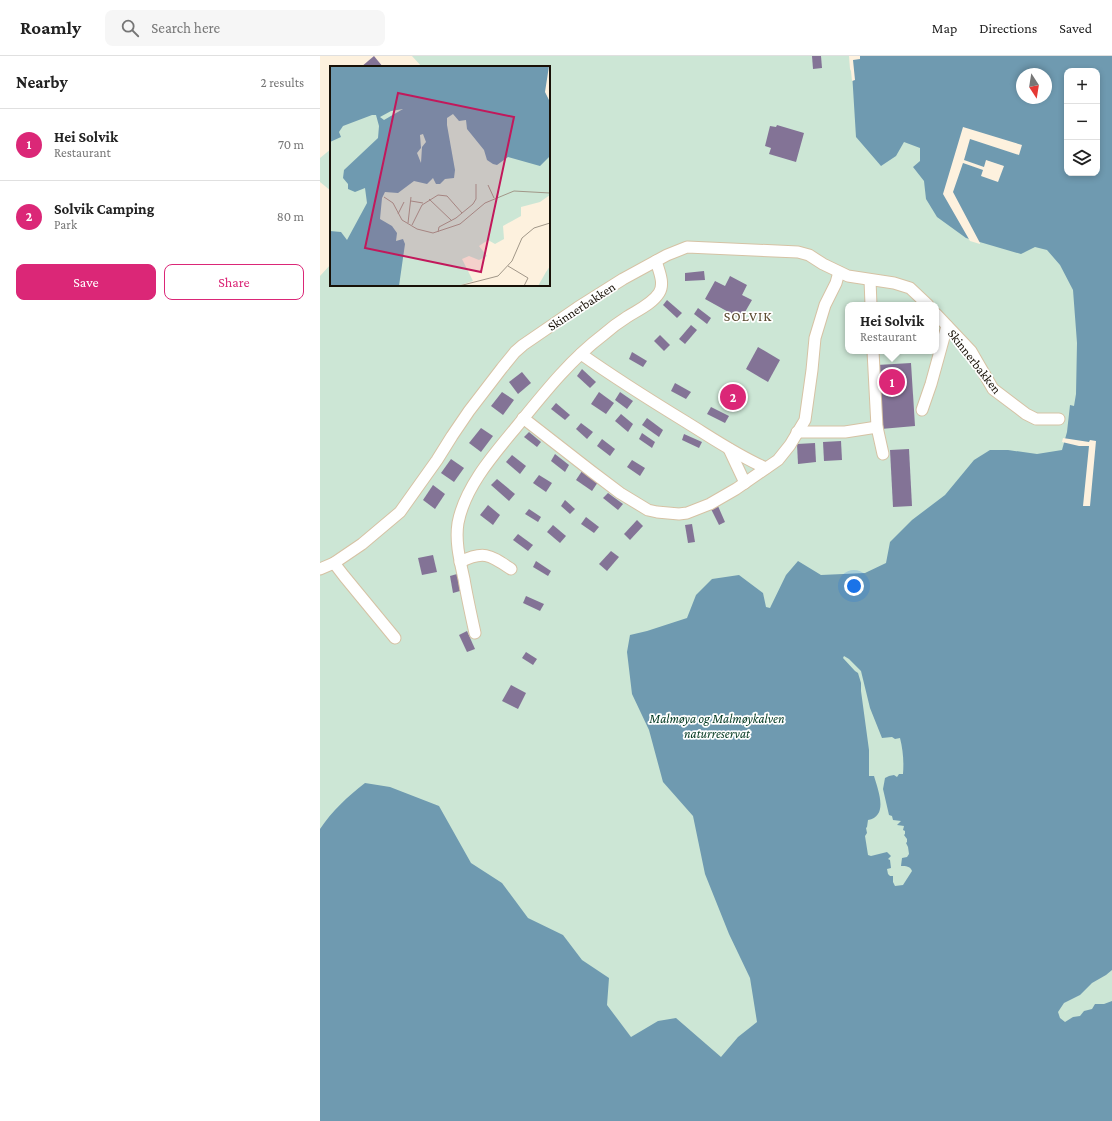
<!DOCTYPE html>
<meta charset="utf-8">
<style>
body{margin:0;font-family:"Crimson Pro",serif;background:#f6f6f6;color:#222}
.controls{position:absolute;right:12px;top:12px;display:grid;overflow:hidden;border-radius:8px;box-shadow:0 2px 6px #0003}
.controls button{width:36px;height:36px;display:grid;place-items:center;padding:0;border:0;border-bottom:1px solid #e0e0e0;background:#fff;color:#222;font:20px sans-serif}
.compass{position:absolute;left:696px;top:12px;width:36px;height:36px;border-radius:50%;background:#fff;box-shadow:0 2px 6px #0003;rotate:168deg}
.you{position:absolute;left:534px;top:530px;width:14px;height:14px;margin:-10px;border:3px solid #fff;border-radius:50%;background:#1a73e8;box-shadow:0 0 0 6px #1a73e833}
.badge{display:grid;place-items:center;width:26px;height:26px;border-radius:50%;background:#db2777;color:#fff;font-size:13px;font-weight:700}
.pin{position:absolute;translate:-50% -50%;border:2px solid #fff;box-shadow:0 1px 4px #0006}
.popup{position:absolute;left:525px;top:246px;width:94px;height:52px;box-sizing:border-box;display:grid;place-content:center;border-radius:8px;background:#fff;filter:drop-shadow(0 1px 3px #0005);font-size:13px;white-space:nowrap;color:#767676}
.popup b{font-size:15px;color:#222}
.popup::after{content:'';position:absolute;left:50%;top:100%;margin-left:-8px;border:8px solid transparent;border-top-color:#fff}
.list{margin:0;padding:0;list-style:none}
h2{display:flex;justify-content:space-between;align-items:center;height:52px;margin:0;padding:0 16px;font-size:17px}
h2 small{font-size:13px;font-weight:400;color:#767676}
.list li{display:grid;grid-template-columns:26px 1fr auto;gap:12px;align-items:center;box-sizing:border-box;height:72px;padding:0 16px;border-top:1px solid #e0e0e0}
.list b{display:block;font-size:15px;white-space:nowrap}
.list p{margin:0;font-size:13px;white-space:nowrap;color:#767676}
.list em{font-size:13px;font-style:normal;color:#767676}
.actions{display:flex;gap:8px;padding:12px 16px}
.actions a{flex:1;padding:9px 0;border:1px solid #db2777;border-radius:8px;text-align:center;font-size:14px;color:#db2777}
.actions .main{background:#db2777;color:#fff}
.icon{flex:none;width:22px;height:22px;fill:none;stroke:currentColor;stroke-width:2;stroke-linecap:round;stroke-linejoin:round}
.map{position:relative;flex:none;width:792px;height:1065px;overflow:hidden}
header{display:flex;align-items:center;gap:24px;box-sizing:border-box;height:56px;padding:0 20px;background:#fff;border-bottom:1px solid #e0e0e0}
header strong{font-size:19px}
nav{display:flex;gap:22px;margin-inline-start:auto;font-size:14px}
.search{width:280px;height:36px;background:#f6f6f6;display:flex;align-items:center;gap:10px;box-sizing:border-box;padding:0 14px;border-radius:8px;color:#767676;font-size:15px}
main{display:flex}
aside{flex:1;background:#fff}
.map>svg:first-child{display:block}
.green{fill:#cce6d5;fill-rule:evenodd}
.water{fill:#6f9ab0;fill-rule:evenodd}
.pier{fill:#fdf1de}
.building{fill:#837396}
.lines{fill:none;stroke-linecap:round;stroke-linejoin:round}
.service-casing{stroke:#d6c2a4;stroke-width:13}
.service{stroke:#fff;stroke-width:11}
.labels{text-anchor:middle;stroke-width:3.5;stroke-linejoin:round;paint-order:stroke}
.street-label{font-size:13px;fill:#181107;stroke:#fff}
.park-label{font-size:13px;font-style:italic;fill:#043a22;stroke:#fff}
.neighbourhood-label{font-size:14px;letter-spacing:1px;fill:#5b4a2f;stroke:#fff}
.inset-road{fill:none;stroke:#a19788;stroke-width:1}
.view{fill:#c2185b;fill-opacity:0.15;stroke:#c2185b;stroke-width:2}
.inset-edge{fill:none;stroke:#181107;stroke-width:2}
</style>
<header>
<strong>Roamly</strong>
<div class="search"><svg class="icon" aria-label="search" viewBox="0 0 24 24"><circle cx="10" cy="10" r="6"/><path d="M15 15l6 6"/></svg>Search here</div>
<nav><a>Map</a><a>Directions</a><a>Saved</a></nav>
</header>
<main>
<aside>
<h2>Nearby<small>2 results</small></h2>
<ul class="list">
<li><span class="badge">1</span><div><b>Hei Solvik</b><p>Restaurant</p></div><em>70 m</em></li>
<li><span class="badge">2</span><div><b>Solvik Camping</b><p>Park</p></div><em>80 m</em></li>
</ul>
<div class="actions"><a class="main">Save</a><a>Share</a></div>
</aside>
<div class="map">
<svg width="792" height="1065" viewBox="0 0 792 1065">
<rect width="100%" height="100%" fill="#fdf1de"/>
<!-- green -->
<g class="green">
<path d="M92,0H669L702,42H726V25L762,0H792V1065H251L0,934V220L11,208V229H229V11H102ZM747,15H777V117H747ZM528,249H616V295H528Z"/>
<polygon points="11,93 11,135 0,126 0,102"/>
</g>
<!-- water -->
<path class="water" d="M531,0H792V914L786,919L772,927L760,939L744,947L738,956L740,962L745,966L753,961L760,960L764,955L772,953L775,948H784L792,945V1065H0V773C12,755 28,740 45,727L70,731L119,750L151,807L182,827L208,862L243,879L262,904L289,922L287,949L311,981L338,965L356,962L401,1001L418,981L437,966L430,922L409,878L385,818L373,760L343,726L329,674L312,638L307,596L310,579L327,575L367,562L376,539L392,523L419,519L443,537L446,551L450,552L466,519L478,505L501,519L545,517L566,507L570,486L592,464L625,439L654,404L670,394H688L717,398L742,394L747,376L750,349L754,350L756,338L757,287L753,234L740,209L727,194L715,191L701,198L646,182L617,161L606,143L604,125L593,111L600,105V92L584,86L576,100L561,110L536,81ZM747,15H777V117H747ZM702,18H726V42H702ZM524,600L529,603L541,615L550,652L562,682L572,681L575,683L580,682C583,694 584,705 583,718H579L577,721L574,719L569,720L565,722L563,733L569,759L572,760L573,764L581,765L577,769L584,770L583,774L585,775V778L584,779L587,783V786L586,787L588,791L589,798L587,801L582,802L581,810C586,810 590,810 592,815L583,829L575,830L573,826V820H570L568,818L567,813L571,812L570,804L568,803L571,800L567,796L551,800L548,799L545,780L547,777L546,772L547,771L548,764C569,760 558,734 554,720H549V694L541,635V627L538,617L535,615L523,602Z"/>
<!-- pier -->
<g class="pier">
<polygon points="529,0 540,0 540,3 533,4 535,24 532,25 531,15 530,13"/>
<polygon points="643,71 702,89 699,99 650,83 644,104 664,111 666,104 684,110 678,126 661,120 663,114 643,107 633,136 660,187 660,188 650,185 623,138"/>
<polygon points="743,382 769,386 770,384 776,385 770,450 763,450 769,390 759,390 742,386"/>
</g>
<!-- building -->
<g class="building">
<polygon points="54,0 63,11 41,11"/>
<polygon points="492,0 501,0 502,12 493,13"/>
<polygon points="457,69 484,77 476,106 449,98 451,92 445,90 450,70 456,71"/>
<polygon points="384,215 385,224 365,225 365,217"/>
<polygon points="410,220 427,229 422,239 432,244 421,263 385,243 395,225 405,230"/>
<polygon points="347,244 362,257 357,262 343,249"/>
<polygon points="378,252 391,262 387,268 374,258"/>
<polygon points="371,269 377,274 365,288 359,283"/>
<polygon points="340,279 350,289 344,295 334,285"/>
<polygon points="438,291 460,304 448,326 426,313"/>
<polygon points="312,296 327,305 323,311 309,303"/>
<polygon points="591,307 595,370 561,373 557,309"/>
<polygon points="262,313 276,326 270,332 257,320"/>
<polygon points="202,316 211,327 198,338 189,326"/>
<polygon points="355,327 371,336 366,343 351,335"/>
<polygon points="182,336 194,344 183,359 171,350"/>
<polygon points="279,336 294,347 286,358 271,348"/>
<polygon points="300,336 313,345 307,353 295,344"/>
<polygon points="236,347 250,359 245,364 231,353"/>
<polygon points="391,351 409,360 405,367 387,358"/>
<polygon points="301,358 313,368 308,376 295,365"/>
<polygon points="327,362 343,374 339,381 322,369"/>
<polygon points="261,367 273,376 267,383 256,373"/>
<polygon points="161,372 173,380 161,396 149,387"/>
<polygon points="209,376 221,386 217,391 204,381"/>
<polygon points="322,377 335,386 332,392 319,383"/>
<polygon points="364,378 382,386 379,392 362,384"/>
<polygon points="282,383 295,393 290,400 277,390"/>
<polygon points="521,385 522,404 504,405 503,386"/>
<polygon points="495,387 496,406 478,408 477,388"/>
<polygon points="589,393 592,450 573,451 570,394"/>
<polygon points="235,398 249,409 245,416 231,405"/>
<polygon points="192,399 206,410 200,418 186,406"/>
<polygon points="131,403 144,412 134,426 121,417"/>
<polygon points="312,404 325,412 320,420 307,411"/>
<polygon points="264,412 280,423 272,435 256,424"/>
<polygon points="219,419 232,427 226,436 213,427"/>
<polygon points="177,423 195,438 189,445 171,429"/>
<polygon points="113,429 125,438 115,453 103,444"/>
<polygon points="288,437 303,448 298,454 283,442"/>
<polygon points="245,444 255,453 250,458 241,450"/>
<polygon points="168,449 180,459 173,469 160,459"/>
<polygon points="398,450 405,466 399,469 391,453"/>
<polygon points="209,453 221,461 218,466 205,458"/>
<polygon points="266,461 279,471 274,477 261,468"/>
<polygon points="317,464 323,470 310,484 304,478"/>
<polygon points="372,468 375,486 368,487 365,469"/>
<polygon points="233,469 246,480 240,487 227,476"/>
<polygon points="198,478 213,489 208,495 193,484"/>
<polygon points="291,495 299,501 287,515 279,508"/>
<polygon points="113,499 117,516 102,519 98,502"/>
<polygon points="216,505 231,515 228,520 213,511"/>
<polygon points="137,518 140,535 133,537 130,520"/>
<polygon points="206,540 224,548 220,555 203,547"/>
<polygon points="147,575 155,593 147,596 139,579"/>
<polygon points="206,596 217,603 213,609 202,602"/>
<polygon points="191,629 206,637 198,653 182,645"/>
</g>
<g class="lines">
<defs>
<g id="service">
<polyline points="550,224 551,249"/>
<polyline points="616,258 651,295 673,333 706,358 716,363 739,363"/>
<polyline points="553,295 557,371 563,398"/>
<path d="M261,298C295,322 330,344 366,366C392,382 418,400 446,412"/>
<polyline points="602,354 611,328 627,270"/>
<polyline points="203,362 271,415 300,437 328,454 337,456 359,458 367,457 390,448 416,433 458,404 470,389 485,364 492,314 495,282 505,249 516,227 519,216"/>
<polyline points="477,376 525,376 557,371"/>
<polyline points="409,393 425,427"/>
<path d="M140,506C164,494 170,499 191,513"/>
<polyline points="14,507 24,520 75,582"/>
<polyline points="0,513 14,507 42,488 80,456 117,404 132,380 149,355 182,312 195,296 203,289 257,252 303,223 347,199 367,191 478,196 489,199 503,208 528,220 574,227 590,232 608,249"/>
<path d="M155,577C151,559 147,541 144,523C140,505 135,486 138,467C145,430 175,397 198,369C224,337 250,304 283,279C291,272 299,266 307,261C318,254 332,248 339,237C345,228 339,215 336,205"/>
</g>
</defs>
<!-- service casing -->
<use href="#service" class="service-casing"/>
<!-- service -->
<use href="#service" class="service"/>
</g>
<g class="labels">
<!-- street labels -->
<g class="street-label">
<text transform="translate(261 250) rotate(-33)" y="5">Skinnerbakken</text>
<text transform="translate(655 305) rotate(52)" y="5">Skinnerbakken</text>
</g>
<!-- park labels -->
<g class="park-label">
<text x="397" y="667">Malmøya og Malmøykalven<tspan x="397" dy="15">naturreservat</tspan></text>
</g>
<!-- neighbourhood labels -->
<g class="neighbourhood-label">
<text x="428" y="265">SOLVIK</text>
</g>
</g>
<!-- overview -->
<g transform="translate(10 10)">
<rect width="220" height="220" fill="#fdf1de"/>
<path d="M29,29L220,40V129L210,136L191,141V150L173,160L174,173L165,178L158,174L149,180L157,190L149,194L139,190L132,193L143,215L128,220H49L0,194V45ZM220,200V220H208L216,206Z" fill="#cce6d5"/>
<path d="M0,0H219L215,26L220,36V90L210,100L178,91L167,99L163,98L157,94L154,84L137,63L136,54L129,55L123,48L117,52V59L125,104L124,112L115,113L110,118H106L103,112L97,118L84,115L68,127L55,126L52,132L50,153L62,160L67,167L66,175L73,173L75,178L69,220H0V165L11,166L17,174L37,137L35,122L25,126L18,123V118L13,112L14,104L48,72L49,60L46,49H42L13,60L9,66L11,71L0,76ZM73,43L54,54L50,51L61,45ZM93,68L96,76L92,81L91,97L87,87L91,82L90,69Z" fill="#6f9ab0" fill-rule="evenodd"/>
<path class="inset-road" d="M158,119L164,132M54,131L63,137L72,154L87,163L103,167L130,158L155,137L184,125L220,127M99,133L122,155M81,135L93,137M68,148L74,136M78,157L81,131M82,159L92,139L108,129L117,130L132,147M108,166L109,161L126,152L143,138L146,133V118M178,200L198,212L194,220M129,220L168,210L182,195L192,172L204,162L220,157"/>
<path class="view" d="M68,27L184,51L151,206L35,182Z"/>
<rect width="220" height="220" class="inset-edge"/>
</g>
</svg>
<div class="controls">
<button>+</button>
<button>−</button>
<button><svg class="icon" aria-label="layers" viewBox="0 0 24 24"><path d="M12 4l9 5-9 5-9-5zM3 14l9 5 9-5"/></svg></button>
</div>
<svg class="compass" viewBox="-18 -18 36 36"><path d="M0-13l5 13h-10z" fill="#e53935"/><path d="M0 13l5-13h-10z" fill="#767676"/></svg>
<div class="you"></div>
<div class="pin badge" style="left:572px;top:326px">1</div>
<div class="popup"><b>Hei Solvik</b>Restaurant</div>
<div class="pin badge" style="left:413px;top:341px">2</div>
</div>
</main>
